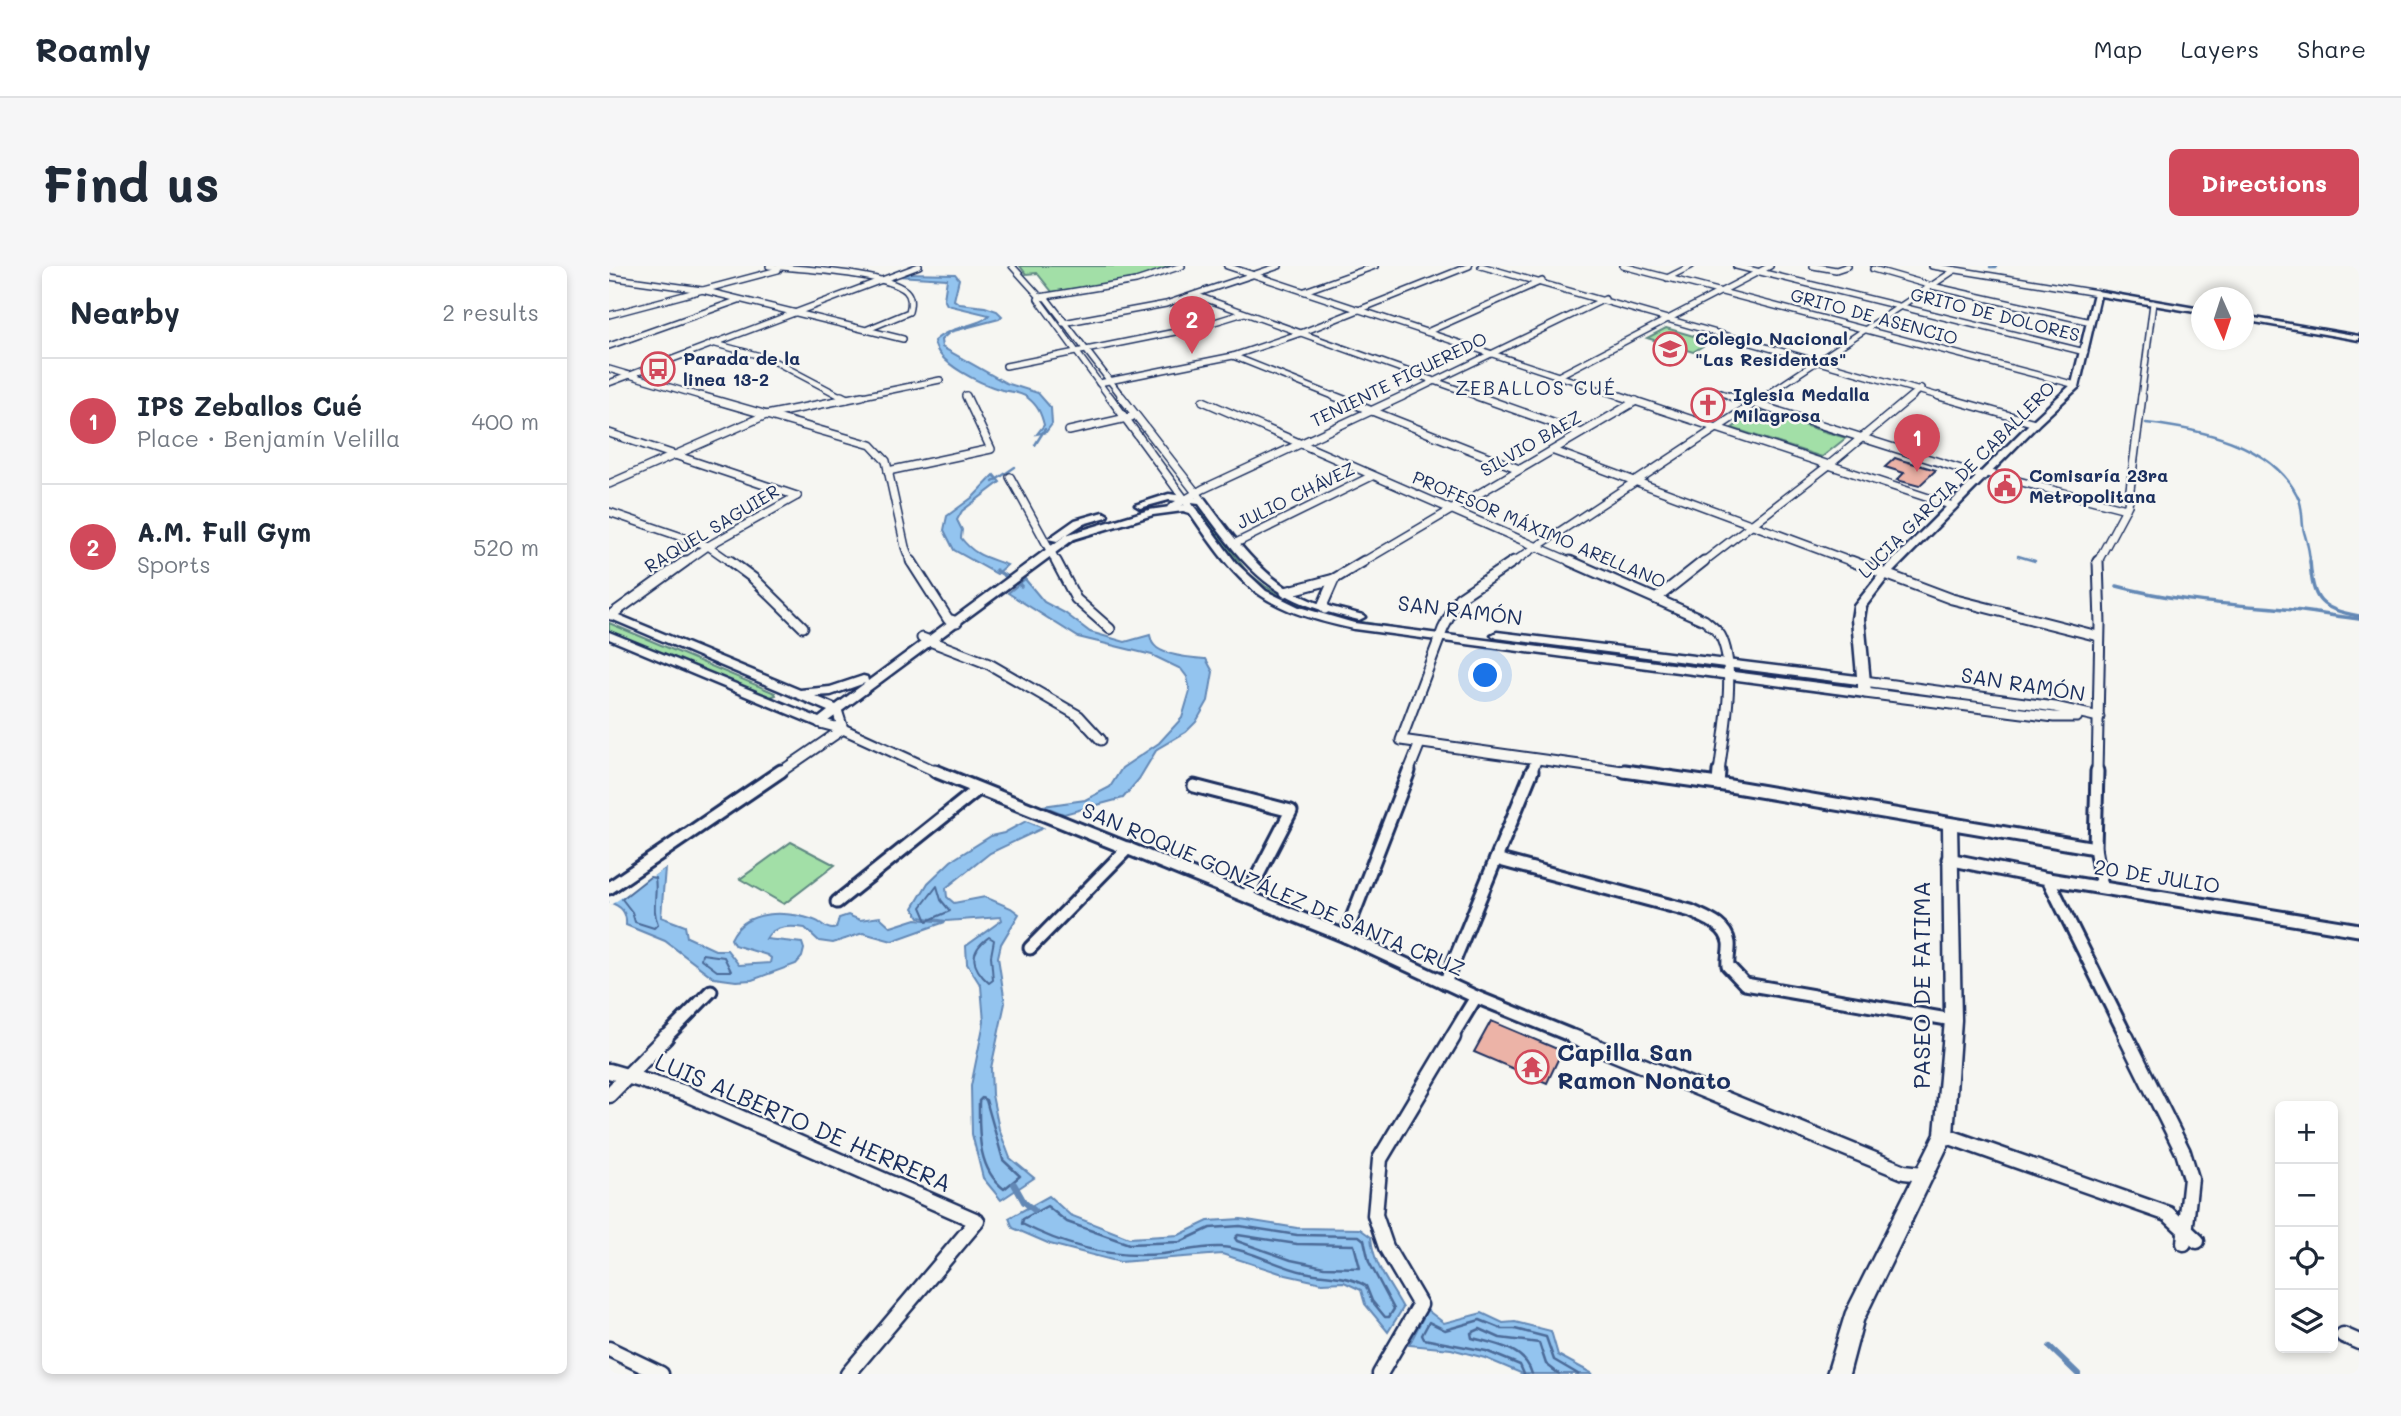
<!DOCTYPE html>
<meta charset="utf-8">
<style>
body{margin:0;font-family:Mali,sans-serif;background:#f6f6f7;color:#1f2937}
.controls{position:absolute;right:21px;bottom:21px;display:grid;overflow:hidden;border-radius:10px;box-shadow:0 4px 10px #0003}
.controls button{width:63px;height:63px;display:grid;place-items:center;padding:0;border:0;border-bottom:2px solid #e0e1e3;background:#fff;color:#1f2937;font:35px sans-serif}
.compass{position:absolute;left:1582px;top:21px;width:63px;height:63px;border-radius:50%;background:#fff;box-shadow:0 4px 10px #0003;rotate:177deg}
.you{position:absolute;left:877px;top:410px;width:24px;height:24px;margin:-18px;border:5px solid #fff;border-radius:50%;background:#1a73e8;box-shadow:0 0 0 10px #1a73e833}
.badge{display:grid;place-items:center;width:46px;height:46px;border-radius:50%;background:#d1495b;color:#fff;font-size:23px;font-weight:700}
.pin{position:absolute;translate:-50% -58px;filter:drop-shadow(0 2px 4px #0008)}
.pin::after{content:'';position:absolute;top:37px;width:24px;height:21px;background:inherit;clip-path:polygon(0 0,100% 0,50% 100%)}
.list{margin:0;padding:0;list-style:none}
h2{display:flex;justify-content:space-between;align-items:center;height:91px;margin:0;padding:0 28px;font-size:30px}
h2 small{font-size:23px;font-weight:400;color:#747a83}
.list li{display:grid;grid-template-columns:46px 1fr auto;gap:21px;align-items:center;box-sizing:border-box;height:126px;padding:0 28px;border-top:2px solid #e0e1e3}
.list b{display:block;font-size:26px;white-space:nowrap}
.list p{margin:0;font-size:23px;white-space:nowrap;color:#747a83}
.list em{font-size:23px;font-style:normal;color:#747a83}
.icon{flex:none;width:38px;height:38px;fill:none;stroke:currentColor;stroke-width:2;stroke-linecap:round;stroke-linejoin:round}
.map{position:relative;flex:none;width:1750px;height:1108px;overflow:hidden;border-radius:10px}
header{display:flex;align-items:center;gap:42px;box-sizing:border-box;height:98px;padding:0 35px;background:#fff;border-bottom:2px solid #e0e1e3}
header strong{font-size:33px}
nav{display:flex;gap:38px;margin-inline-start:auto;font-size:24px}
.intro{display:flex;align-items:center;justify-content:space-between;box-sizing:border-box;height:168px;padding:0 42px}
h1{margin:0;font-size:49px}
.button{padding:18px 32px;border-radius:10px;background:#d1495b;color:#fff;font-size:24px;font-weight:700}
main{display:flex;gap:42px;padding:0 42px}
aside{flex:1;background:#fff;border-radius:10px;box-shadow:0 4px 10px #0003}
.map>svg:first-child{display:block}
.green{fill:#a2dfa7;stroke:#5e8782;stroke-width:2}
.water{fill:#93c4ef;stroke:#6388b5;stroke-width:2}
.pier{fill:#f6f6f2}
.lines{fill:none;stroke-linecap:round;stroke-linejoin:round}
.shore-far1{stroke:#4b6b98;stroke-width:2}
.shore{stroke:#4b6b98;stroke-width:2.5}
.stream-far2{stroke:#6388b5;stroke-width:2.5}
.stream-far1{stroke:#6388b5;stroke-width:3.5}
.stream{stroke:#6388b5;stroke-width:6}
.building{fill:#ecb3a7;stroke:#1b2f5e;stroke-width:2}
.minor-far4-casing{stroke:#1b2f5e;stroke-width:8}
.minor-far3-casing{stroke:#1b2f5e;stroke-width:10}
.minor-far2-casing{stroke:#1b2f5e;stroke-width:13}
.minor-far1-casing{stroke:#1b2f5e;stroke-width:17}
.minor-casing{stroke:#1b2f5e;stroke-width:19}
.tertiary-casing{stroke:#1b2f5e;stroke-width:5}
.minor-far4{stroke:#f6f6f2;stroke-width:5}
.minor-far3{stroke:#f6f6f2;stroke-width:7}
.minor-far2{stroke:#f6f6f2;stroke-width:9}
.minor-far1{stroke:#f6f6f2;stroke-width:11}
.minor{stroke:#f6f6f2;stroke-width:14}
.tertiary{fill:#f6f6f2;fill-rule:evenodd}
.labels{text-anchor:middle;stroke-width:5;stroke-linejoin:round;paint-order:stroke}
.far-street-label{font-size:18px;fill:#1b2f5e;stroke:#f6f6f2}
.far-poi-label{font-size:18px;font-weight:bold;fill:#1b2f5e;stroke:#f6f6f2;text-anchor:start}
.far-neighbourhood-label{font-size:19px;letter-spacing:2px;fill:#1b2f5e;stroke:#f6f6f2}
.street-label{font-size:21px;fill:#1b2f5e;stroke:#f6f6f2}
.near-street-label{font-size:24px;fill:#1b2f5e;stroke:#f6f6f2}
.near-poi-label{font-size:24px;font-weight:bold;fill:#1b2f5e;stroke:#f6f6f2;text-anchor:start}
</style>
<header>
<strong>Roamly</strong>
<nav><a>Map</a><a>Layers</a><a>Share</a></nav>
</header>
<div class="intro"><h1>Find us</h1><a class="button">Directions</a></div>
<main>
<aside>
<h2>Nearby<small>2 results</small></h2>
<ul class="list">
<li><span class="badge">1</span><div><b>IPS Zeballos Cué</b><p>Place · Benjamín Velilla</p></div><em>400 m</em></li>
<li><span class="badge">2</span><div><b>A.M. Full Gym</b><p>Sports</p></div><em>520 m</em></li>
</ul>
</aside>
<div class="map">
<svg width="1750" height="1108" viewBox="0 0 1750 1108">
<rect width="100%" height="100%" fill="#f6f6f2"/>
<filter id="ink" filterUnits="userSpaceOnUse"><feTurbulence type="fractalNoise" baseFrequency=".0143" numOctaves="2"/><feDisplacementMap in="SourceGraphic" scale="14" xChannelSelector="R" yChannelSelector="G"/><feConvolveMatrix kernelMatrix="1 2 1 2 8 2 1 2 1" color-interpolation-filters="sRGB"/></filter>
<g filter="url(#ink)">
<!-- green -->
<g class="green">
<polygon points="411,0 564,0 528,12 444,27 428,7 417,8"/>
<polygon points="1057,62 1102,75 1084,86 1038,72"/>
<polygon points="1148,145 1237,172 1213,191 1123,162"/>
<path d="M590,243H592L638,306L656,320L683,336L747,355L822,367C761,359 679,356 635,305C618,286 604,264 590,243Z"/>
<polygon points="0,357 166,427 167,429 159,432 0,366"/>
<polygon points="182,576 226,599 175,638 131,613"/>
</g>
<!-- water -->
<g class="water">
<path d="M296,7L346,8L350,13L345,34L351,38L376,41L388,45L393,50L390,53L341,66L332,74L333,81L397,117L429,127L442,142L443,158L437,166L428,168L435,159C432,147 429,140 419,132C412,126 401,126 393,124C372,118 328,98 325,75C343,58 371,61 380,49L338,39L335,33L338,13L288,10Z"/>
<path d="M385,209L391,216L353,245L348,254L353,264L352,272C367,291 378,291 398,299L388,308L345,284L335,264L338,250L364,231Z"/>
<path d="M416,313L435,336L456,347L481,366L516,376L541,369C542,372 542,376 545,379C553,390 584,392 597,393L604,406L599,435L587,456L577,466L548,483L530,513L514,532L455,548L434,540L476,534L501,521L513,502L550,477L573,452L581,425L578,411L572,403L543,389L469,371L399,327Z"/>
<polygon points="417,555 434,562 381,587 337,622 338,631 345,637 376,631 402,642 410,648 392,678 389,691 396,737 382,802 383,829 390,863 401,892 425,912 392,934 374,912 363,868 362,820 375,756 372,720 358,698 357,680 393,654 392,651 337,655 310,651 304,642 319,617 342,595 382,570 395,567"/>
<path d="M56,602L52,651L76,660L78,671L106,684H118L130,699L161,697L162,692L158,689L125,679L122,673C136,642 178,645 205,654C213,656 215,663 224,663L227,662L230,652L239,649L251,654L271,651L282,661L307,653L336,656L283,675L254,667L224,677L210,675L196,662C182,660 164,659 157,673L193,677L195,683L193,691L187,698L143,714L127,715L105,712L56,675L17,659C18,646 12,640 0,636Z"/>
<path d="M440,930L461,949L520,972L570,969L599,955L632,953L688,962L751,963L762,971C764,999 781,1018 794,1042L779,1066L756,1038L752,1024L735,1016L713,1017L677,1009L613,988L511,996L441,978L404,962L400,952Z"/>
<polygon points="818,1044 835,1057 873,1047 894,1057 906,1056 942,1065 949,1089 984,1108 914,1108 876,1092 842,1083 800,1079"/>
</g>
<!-- pier -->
<polygon class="pier" points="51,593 59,600 0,640 0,626"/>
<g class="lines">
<!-- shore-far1 -->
<g class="shore-far1">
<path d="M41,611L46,612C49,629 42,642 49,658L45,662L26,656L23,646L13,633Z"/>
<polygon points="328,620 332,634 341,645 318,655 312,641"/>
<path d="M380,671L385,674L382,690L384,714L380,717C362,701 359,686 380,671Z"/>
<polygon points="93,688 115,691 122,705 108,705 92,693"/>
</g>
<!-- shore -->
<g class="shore">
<path d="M373,832L377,834L394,894L411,910L395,923C368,902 370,866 370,835Z"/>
<path d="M438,940L458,956L520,978L571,976L601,962L631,960L688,969L750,970L755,974L760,996L785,1043L780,1051H776L763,1035L757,1020C737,1008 716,1011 695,1006C666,1000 641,983 612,981C592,980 573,986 553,988C504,993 456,980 413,958L414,953Z"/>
<polygon points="629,969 688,978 745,979 751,1002 715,1001 682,994 628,975 626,972"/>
<polyline points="915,1108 911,1099 877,1085 815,1073 813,1069 820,1056 836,1064 871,1054 893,1063 906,1063 937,1071 945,1094 969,1108"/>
<path d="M923,1108C916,1082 886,1078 863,1072L862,1067L871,1063L891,1072L930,1077L937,1098L950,1108"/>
</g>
<!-- stream-far2 -->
<g class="stream-far2">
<polyline points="1381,1 1387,1"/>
<path d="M1537,157C1589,163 1662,177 1688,229C1695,241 1692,254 1695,266C1698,276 1701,285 1701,297"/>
<polyline points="426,179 436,163"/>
<polyline points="384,216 406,201"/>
<polyline points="1409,290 1426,295"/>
</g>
<!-- stream-far1 -->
<g class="stream-far1">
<path d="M1701,295C1704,336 1710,342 1750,350"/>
<polyline points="387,304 412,320"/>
<path d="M1508,320C1556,333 1603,337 1653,341C1685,343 1718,349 1750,353"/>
</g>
<!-- stream -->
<g class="stream">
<polyline points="405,918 415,936 425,944"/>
<polyline points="1441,1081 1469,1108"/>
</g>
</g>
<!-- building -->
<g class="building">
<polygon points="1286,192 1292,194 1327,204 1310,220 1288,214 1295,207 1276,201"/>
<polygon points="882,755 953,785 938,817 865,786"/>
</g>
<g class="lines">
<defs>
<g id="minor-far4">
<path d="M160,0C189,3 277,7 297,25C303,31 302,39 300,46L259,63"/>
<polyline points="403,0 431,31 437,32 514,132"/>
<polyline points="618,0 1016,132"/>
<polyline points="872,0 1336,132"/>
<polyline points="1014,0 1467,119"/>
<polyline points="1127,0 1476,86"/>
<polyline points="1204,0 1227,4 1239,0"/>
<polyline points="1323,0 1488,27"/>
<polyline points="1264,3 1323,20 1482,56"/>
<polyline points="0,11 93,24 294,73"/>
<polyline points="1058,12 1082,0"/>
<polyline points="696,25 766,0"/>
<polyline points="586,29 873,132"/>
<polyline points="431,31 429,33 501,132"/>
<polyline points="431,31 527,15 573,0"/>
<polyline points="0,49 169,4"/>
<polyline points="454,57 557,38 670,0"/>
<polyline points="818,66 933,15"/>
<polyline points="103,77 159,92 235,132"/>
<polyline points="0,80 130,34"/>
<polyline points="624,90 729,132"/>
<polyline points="397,100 586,62 635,47"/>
<polyline points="0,103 98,132"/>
<polyline points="951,109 1161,0"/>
<polyline points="0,117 310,0"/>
<polyline points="490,117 624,90 692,67 860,0"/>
<polyline points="1106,125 1127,132"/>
<polyline points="244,132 331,114"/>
<polyline points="791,132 996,33"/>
<polyline points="1153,132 1346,4"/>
<polyline points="1301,132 1312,122"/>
<polyline points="1532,132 1544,37"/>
</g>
<g id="minor-far3">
<polyline points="92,130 262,179 277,195 296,281 302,297"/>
<polyline points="232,130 238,133"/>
<polyline points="500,130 584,245"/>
<polyline points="512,130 592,233"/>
<polyline points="725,130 910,203"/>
<polyline points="868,130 972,167"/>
<polyline points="1011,130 1344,240"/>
<polyline points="1121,130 1374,210"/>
<polyline points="1330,130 1426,157"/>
<polyline points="594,135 965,297"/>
<polyline points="460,165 522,151"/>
<polyline points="0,167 188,230"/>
<polyline points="945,185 1246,297"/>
<polyline points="279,205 382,183 357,130"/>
<polyline points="1378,207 1517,243"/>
<polyline points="401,211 448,297"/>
<polyline points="0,218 157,149 253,130"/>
<polyline points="562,242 594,223 794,130"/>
<polyline points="0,246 99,280 123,297"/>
<polyline points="625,278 763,210"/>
<polyline points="75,297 99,280 188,230"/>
<polyline points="752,297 1027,135"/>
<polyline points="903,297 1156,130"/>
<polyline points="1093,297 1220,199 1303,130"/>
<polyline points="1488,297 1519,239 1533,130"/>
</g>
<g id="minor-far2">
<polyline points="121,295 144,312 194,361"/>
<polyline points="302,295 339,353 348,356"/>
<polyline points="447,295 467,333 501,363"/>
<polyline points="905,295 850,332 834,363 792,474 1028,507"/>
<path d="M961,295L1095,354C1101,359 1107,363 1111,369C1129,401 1114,471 1110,507"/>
<polyline points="1242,295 1343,333 1489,370"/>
<polyline points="676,326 725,313 755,295"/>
<polyline points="1048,332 1095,295"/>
<polyline points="716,343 714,338 725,313"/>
<polyline points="2,349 77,295"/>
<polyline points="313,372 380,398 470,450 492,474"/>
<polyline points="1255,415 1446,441 1490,451"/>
<polyline points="1256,427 1445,451 1468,451"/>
<polyline points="228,444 234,463"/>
<polyline points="211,457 234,463 330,507"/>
<polyline points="170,507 234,463"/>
<polyline points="799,507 811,477"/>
<polyline points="922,507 927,495"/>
<polyline points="1488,507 1491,358 1489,295"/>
</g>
<g id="minor-far1">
<polyline points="326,505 736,670 867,731 968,772"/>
<polyline points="1015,505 1109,518 1486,582"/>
<polyline points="1488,505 1486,582 1493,621"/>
<polyline points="1109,518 1110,505"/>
<polyline points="585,520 682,545 638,630"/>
<path d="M887,593L1082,645C1096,652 1117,658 1120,677C1121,684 1118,692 1119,700L1136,718L1344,754"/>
<polyline points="1339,593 1439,613 1750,664"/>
<polyline points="1439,613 1518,772"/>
<polyline points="0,622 172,505"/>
<polyline points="228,636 368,524"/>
<polyline points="736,670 800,505"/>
<polyline points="421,682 519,582"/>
<polyline points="836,717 923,505"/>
<polyline points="56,772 102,725"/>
<polyline points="842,772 867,731"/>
</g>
<g id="minor">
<polyline points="964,771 1295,906 1314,908"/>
<polyline points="1517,771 1574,886 1582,912 1575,977"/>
<polyline points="0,805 73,826 368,955 239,1108"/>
<polyline points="0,829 57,771"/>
<polyline points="1335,869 1559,948 1588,975"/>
<polyline points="1734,1069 1750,1076"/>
<polyline points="0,1083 52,1108"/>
<polyline points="771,1108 811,1039 777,981 766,949 771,893 844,771"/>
</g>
<g id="tertiary">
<path d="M1488,25L1592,43V47L1491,30L1470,121L1429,159L1280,310L1257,340L1255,353L1262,427L1256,431L745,363C651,342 634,325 581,247L574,245L544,249L465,273L211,461L0,373V366L210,452L219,445L0,352V345L191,424L221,421L254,410L258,411L259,415L457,269L540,244L575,239L587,243L627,297L657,325L690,341L745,357L1249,422V418L888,372L882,369L888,366L1248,410L1243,353L1245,340L1272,306L1423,155L1463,118L1485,27ZM256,417L227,439L206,430L222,429Z"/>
<polygon points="1634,50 1750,70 1750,74 1634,54"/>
<path d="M560,228L596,233C625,272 655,315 701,334C718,341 736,344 754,349L756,351L750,354C662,335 641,308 590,238L560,234L531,242L526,239Z"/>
<polygon points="494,246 499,249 498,251 474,258 448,275 439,273 466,254"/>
<polygon points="1341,554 1348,559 1352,754 1344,869 1254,1055 1240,1108 1218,1108 1237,1046 1326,868 1336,754 1334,559"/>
</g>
</defs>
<!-- minor-far4 casing -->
<use href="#minor-far4" class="minor-far4-casing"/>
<!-- minor-far3 casing -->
<use href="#minor-far3" class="minor-far3-casing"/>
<!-- minor-far2 casing -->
<use href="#minor-far2" class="minor-far2-casing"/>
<!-- minor-far1 casing -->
<use href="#minor-far1" class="minor-far1-casing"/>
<!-- minor casing -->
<use href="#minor" class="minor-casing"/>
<!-- tertiary casing -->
<use href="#tertiary" class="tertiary-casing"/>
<!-- minor-far4 -->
<use href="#minor-far4" class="minor-far4"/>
<!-- minor-far3 -->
<use href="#minor-far3" class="minor-far3"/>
<!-- minor-far2 -->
<use href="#minor-far2" class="minor-far2"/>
<!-- minor-far1 -->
<use href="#minor-far1" class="minor-far1"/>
<!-- minor -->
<use href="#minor" class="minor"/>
<!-- tertiary -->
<use href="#tertiary" class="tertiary"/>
</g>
</g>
<!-- icons -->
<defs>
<symbol id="school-ring" viewBox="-11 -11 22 22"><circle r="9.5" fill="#f6f6f2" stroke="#d1495b" stroke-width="1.5"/><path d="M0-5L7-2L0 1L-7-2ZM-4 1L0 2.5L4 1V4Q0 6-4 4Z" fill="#d1495b"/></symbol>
<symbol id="bus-ring" viewBox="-11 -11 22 22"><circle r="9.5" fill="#f6f6f2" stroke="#d1495b" stroke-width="1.5"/><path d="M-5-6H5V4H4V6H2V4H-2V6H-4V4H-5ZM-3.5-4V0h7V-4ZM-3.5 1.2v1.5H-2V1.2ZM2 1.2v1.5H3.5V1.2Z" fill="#d1495b"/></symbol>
<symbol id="church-ring" viewBox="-11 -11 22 22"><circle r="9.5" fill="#f6f6f2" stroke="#d1495b" stroke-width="1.5"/><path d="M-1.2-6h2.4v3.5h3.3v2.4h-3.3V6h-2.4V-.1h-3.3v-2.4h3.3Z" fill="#d1495b"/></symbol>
<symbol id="civic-ring" viewBox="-11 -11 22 22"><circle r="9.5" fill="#f6f6f2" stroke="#d1495b" stroke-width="1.5"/><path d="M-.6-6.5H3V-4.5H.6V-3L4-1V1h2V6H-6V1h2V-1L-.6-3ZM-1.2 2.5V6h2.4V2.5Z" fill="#d1495b"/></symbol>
<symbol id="temple-ring" viewBox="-11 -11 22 22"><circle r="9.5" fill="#f6f6f2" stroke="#d1495b" stroke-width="1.5"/><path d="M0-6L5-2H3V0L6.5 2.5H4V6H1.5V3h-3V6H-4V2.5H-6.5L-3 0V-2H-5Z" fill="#d1495b"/></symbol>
</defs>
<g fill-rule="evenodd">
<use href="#school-ring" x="1042" y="64" width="38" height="38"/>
<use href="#bus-ring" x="30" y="84" width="38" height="38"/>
<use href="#church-ring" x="1080" y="120" width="38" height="38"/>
<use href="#civic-ring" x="1377" y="201" width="38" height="38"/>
<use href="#temple-ring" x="904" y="782" width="38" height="38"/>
</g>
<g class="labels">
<!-- far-street labels -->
<g class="far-street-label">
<text transform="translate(1386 49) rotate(14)" y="6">GRITO DE DOLORES</text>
<text transform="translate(1265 51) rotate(15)" y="6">GRITO DE ASENCIO</text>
<text transform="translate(790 114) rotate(-26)" y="6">TENIENTE FIGUEREDO</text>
<text transform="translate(922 178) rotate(-30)" y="6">SILVIO BAEZ</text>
<text transform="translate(1348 214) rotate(-45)" y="6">LUCIA GARCIA DE CABALLERO</text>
<text transform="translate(687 230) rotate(-26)" y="6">JULIO CHÁVEZ</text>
<text transform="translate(103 263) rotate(-31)" y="6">RAQUEL SAGUIER</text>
<text transform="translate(930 264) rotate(23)" y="6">PROFESOR MÁXIMO ARELLANO</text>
</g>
<!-- far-poi labels -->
<g class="far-poi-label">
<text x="1086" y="79">Colegio Nacional<tspan x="1086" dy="21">"Las Residentas"</tspan></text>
<text x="74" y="99">Parada de la<tspan x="74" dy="21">linea 13-2</tspan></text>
<text x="1124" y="135">Iglesia Medalla<tspan x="1124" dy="21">Milagrosa</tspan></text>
<text x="1420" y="216">Comisaría 23ra<tspan x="1420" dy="21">Metropolitana</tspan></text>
</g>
<!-- far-neighbourhood labels -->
<g class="far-neighbourhood-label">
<text x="927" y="129">ZEBALLOS CUÉ</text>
</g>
<!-- street labels -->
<g class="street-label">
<text transform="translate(851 345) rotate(7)" y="7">SAN RAMÓN</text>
<text transform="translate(1414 419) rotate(9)" y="7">SAN RAMÓN</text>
<text transform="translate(1548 611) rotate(9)" y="7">20 DE JULIO</text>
<text transform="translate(664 624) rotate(23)" y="7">SAN ROQUE GONZÁLEZ DE SANTA CRUZ</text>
</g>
<!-- near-street labels -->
<g class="near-street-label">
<text transform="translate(1313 719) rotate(-90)" y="8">PASEO DE FATIMA</text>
<text transform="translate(194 857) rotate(23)" y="8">LUIS ALBERTO DE HERRERA</text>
</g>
<!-- near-poi labels -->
<g class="near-poi-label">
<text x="948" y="795">Capilla San<tspan x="948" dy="28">Ramon Nonato</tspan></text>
</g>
</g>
</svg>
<div class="controls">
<button>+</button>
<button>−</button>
<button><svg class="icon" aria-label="locate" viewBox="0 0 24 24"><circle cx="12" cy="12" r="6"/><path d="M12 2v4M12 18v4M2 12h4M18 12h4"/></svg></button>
<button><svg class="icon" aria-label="layers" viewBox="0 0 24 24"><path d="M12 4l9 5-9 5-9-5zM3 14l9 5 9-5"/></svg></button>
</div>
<svg class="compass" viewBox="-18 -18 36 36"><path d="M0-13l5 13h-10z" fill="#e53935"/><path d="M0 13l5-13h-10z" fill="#747a83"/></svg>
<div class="you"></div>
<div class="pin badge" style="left:1308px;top:206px">1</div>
<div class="pin badge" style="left:583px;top:88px">2</div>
</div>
</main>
